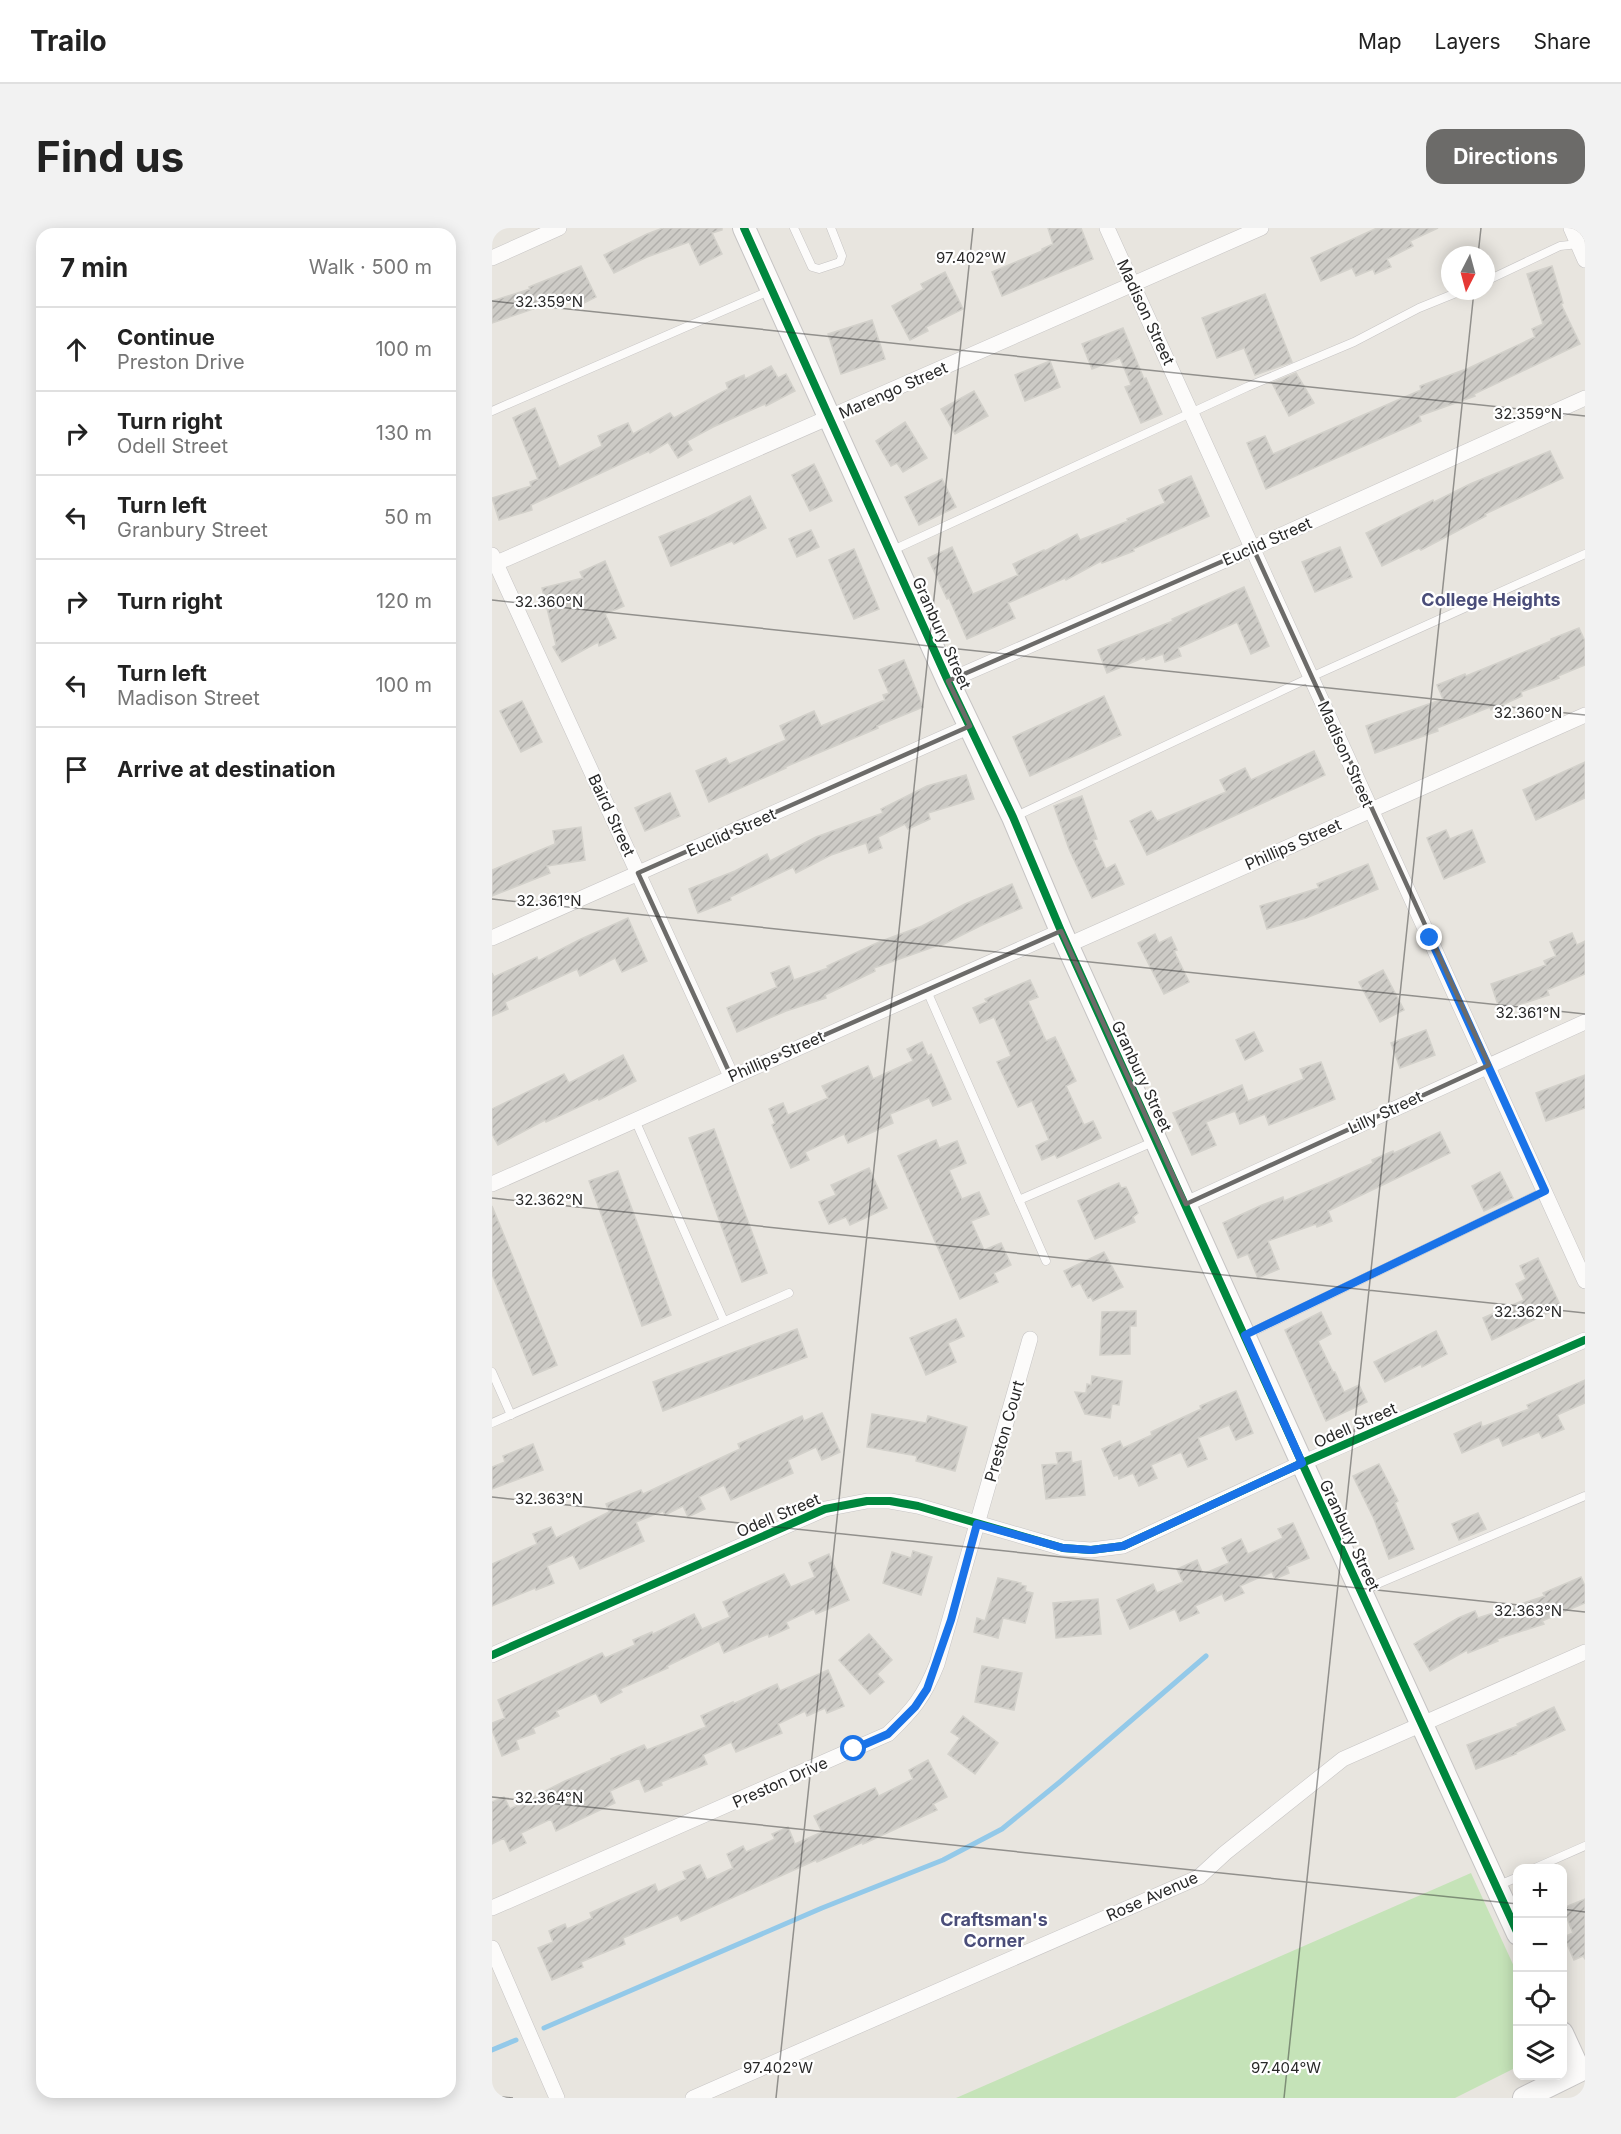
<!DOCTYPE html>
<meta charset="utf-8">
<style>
body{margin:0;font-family:Inter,sans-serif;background:#f2f2f2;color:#222}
.controls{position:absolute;right:18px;bottom:18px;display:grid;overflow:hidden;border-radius:12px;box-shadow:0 3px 15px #0003}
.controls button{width:54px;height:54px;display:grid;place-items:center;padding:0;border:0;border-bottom:2px solid #e0e0e0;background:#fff;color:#222;font:30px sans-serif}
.compass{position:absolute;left:949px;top:18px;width:54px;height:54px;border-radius:50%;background:#fff;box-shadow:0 3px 15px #0003;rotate:186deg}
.stop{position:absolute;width:18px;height:18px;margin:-14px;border:4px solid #1a73e8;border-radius:50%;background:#fff}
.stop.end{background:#1a73e8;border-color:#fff;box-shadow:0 2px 6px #0008}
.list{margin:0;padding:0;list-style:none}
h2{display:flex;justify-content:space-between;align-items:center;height:78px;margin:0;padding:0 24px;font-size:26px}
h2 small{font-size:20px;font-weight:400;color:#767676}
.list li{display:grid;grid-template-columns:39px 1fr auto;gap:18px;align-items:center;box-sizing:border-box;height:84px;padding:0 24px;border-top:2px solid #e0e0e0}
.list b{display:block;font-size:22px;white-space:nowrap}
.list p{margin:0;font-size:20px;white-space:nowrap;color:#767676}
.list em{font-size:20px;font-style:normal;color:#767676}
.icon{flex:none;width:33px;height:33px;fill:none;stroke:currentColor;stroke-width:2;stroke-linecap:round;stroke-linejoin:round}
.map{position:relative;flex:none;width:1093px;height:1870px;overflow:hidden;border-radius:18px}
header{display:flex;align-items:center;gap:36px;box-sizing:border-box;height:84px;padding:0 30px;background:#fff;border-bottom:2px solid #e0e0e0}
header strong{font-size:28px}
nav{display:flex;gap:33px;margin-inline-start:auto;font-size:21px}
.intro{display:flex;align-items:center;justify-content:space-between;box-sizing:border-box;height:144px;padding:0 36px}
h1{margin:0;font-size:42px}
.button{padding:15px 27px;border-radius:18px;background:#6c6b69;color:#fff;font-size:21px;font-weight:700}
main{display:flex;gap:36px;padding:0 36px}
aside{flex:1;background:#fff;border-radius:18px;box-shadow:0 3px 15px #0003}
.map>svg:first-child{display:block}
.green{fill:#c5e3b8}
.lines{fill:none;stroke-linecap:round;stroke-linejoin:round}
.stream{stroke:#93c9e9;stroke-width:5}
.building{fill:url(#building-hatch);stroke:#d3d1cb;stroke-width:1.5}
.lane-casing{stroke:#c6c4c4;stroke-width:9}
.street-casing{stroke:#c6c4c4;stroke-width:16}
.secondary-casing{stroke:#c6c4c4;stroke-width:24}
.lane{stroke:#fcfbfa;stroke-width:8}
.street{stroke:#fcfbfa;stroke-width:15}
.secondary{stroke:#fcfbfa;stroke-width:22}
.cycleway-casing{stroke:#fff;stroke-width:11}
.cycleway{stroke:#00873e;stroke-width:8}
.route{stroke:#1a73e8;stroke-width:8}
.marked{fill:none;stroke:#6c6b69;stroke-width:4.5;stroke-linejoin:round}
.ticks{fill:none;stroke:#292929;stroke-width:1.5;stroke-opacity:0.45}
.labels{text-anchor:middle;stroke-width:4.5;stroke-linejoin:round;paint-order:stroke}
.street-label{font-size:16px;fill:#292929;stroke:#fff}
.neighbourhood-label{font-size:18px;font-weight:bold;fill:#4a4d79;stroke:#fff}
.ticks-label{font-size:15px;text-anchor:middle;fill:#292929;stroke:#fff;stroke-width:4.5;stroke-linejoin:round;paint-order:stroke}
</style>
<header>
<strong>Trailo</strong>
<nav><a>Map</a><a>Layers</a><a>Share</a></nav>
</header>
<div class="intro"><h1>Find us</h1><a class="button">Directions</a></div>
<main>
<aside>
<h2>7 min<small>Walk · 500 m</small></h2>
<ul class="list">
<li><svg class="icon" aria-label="ahead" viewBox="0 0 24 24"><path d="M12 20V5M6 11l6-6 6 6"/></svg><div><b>Continue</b><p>Preston Drive</p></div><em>100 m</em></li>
<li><svg class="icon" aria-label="right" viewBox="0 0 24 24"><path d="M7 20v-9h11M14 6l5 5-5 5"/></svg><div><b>Turn right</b><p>Odell Street</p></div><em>130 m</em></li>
<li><svg class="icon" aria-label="left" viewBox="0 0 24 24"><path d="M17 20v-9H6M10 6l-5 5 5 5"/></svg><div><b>Turn left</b><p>Granbury Street</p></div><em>50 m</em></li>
<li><svg class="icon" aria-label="right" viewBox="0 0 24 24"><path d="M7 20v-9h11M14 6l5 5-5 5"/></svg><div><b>Turn right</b></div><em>120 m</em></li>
<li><svg class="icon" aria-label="left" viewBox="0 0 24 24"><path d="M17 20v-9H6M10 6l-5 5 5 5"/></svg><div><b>Turn left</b><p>Madison Street</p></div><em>100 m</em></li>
<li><svg class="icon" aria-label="arrive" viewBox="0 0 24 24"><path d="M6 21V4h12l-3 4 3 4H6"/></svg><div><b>Arrive at destination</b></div></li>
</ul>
</aside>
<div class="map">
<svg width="1093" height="1870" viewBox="0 0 1093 1870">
<defs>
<pattern id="building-hatch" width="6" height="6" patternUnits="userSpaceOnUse" patternTransform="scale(1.5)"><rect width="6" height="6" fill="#cdcbc6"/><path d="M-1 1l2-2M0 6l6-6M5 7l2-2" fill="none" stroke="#b0aeaa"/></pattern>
</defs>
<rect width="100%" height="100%" fill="#e8e5df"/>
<!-- green -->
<polygon class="green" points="979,1645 1025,1745 1025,1839 963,1870 464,1870"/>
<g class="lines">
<!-- stream -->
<g class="stream">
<polyline points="52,1800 330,1680 451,1632 510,1601 569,1553 714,1428"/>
<polyline points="0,1822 24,1812"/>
</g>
</g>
<!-- building -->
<g class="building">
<polygon points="171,0 230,0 230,2 220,5 230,26 208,37 197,14 155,29 122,45 112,27 155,6"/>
<polygon points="556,0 589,0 601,31 510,68 500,44 550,23 550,21 561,16"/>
<polygon points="885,0 946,0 918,13 921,18 895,31 899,39 883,46 881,41 864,48 860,40 829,53 819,30"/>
<polygon points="89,38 104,69 90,76 85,66 0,95 0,73 38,61 37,59"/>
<polygon points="1060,38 1071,75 1069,76 1088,116 982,166 983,168 927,188 929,193 774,261 755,215 773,208 781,226 929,162 928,158 977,140 1043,109 1040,101 1051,96 1035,46"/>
<polygon points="453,44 471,81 434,99 436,103 418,112 400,78 432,61 429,56"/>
<polygon points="773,66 800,134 763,147 752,120 725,130 710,90"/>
<polygon points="380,92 393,131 349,146 336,106"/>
<polygon points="631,100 652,151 654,150 670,186 649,195 633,159 639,157 628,130 600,141 590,116"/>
<polygon points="558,133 568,159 533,173 523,147"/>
<polygon points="279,138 286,150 294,146 303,163 274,178 273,176 221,199 195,213 200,222 186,230 176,214 158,225 157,223 39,277 40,282 7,292 0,270 39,258 38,254 46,251 21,190 43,180 67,239 110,218 106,208 136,195 141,206 178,185 182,190 236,161 234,155 252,147 253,151"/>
<polygon points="804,145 822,175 797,188 780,155"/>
<polygon points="482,163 496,188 463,206 449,181"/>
<polygon points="413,194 435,230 411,244 405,235 399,238 384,213"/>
<polygon points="1058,223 1071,250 993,286 994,288 929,322 927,320 890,338 874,305 941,272 942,274 978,256"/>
<polygon points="322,236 340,273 318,283 300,247"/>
<polygon points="699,248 717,288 641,321 642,323 610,335 609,333 574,352 573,350 516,375 523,390 475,411 457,370 455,371 436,330 460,319 481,366 526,347 521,336 552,322 553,323 585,306 588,312 636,293 635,291 673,275 667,262"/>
<polygon points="450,251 464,279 427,297 413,269"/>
<polygon points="258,268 274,300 242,316 240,313 179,338 167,309 216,289"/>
<polygon points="319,302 327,319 305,329 297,311"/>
<polygon points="848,319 860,349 823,364 810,334"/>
<polygon points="362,321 387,381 362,391 337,332"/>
<polygon points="113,333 132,378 113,386 124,410 107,418 106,414 70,434 61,419 64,417 50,360 91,350 88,344"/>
<polygon points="752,359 777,418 759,426 745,394 686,420 689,428 673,434 671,426 654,432 653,429 615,445 606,422 681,393 680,391"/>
<polygon points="1087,400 1093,413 1093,437 1066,448 1067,450 1029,464 1030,468 999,482 998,479 945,500 946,503 883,525 874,498 951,471 945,457 973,446 974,448 1059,413 1059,411"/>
<polygon points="412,432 431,479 385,498 386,500 293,539 294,540 217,574 204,543 234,530 237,536 294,512 288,498 322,483 329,498 393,472 391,467 397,465 387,442"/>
<polygon points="612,468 629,507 538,548 521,509"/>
<polygon points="30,473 50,514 29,524 8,483"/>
<polygon points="822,523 833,547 655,627 638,593 659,583 665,593 734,564 728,552 753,540 759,552"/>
<polygon points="1093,534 1093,570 1044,592 1031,562"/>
<polygon points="474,547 482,571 436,585 438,591 416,601 413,596 386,609 390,620 377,625 374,615 339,627 304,645 301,639 238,669 239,672 206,685 197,661 243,643 275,626 278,633 324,609 391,585 389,581 435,558"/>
<polygon points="178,565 188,588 153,603 143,580"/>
<polygon points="590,568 605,611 601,612 614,641 623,636 632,656 600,670 577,621 562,578"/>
<polygon points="89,599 93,632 55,638 58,645 0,668 0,642 63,616 61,603"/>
<polygon points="954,602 958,611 980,602 993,634 952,651 935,610"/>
<polygon points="876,636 886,661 814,690 775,701 768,678 827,660 825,656"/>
<polygon points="520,656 530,680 490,697 448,718 447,717 382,740 383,743 333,767 334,770 294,783 245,804 235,780 285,759 279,745 297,738 302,752 336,740 335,738 387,714 430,698 473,676"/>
<polygon points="136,690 155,733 130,744 123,730 88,748 85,741 13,774 16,781 0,788 0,745 2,749 45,729 46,733 89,711"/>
<polygon points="1080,705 1085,717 1093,713 1093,746 1055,762 1057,767 1008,783 999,756 1054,737 1052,733 1064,728 1058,714"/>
<polygon points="663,706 667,715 679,709 685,722 682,723 697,754 672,766 646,715"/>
<polygon points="891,742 912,782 888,794 867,754"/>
<polygon points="538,752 546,769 536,773 554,813 563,809 584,853 574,858 592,897 601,893 609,910 565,930 563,926 550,932 544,918 557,912 540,873 526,879 505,834 519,828 502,789 488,795 481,780 495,774 493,771"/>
<polygon points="934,802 943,827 908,840 899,815"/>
<polygon points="762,804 771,823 753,832 744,812"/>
<polygon points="430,814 436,828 439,826 459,871 441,878 437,870 398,886 401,895 356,915 352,906 313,924 317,932 299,940 280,897 283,895 277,881 291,875 296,887 336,870 330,858 376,838 381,851 421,833 415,821"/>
<polygon points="131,827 144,853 107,872 106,870 54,894 53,892 6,917 0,906 0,881 72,846 77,855"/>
<polygon points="829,834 843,871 777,897 773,886 748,896 743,883 714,894 724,917 700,927 681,885 750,857 756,873 812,851 808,841"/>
<polygon points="1093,847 1093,880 1054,893 1044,865"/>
<polygon points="222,901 275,1045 250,1054 197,910"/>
<polygon points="948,904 958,925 836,983 840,993 825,999 824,996 776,1013 787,1041 766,1050 756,1026 746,1030 731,995 770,977 791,969 792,973 836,955 881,935 880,932 901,923 902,925"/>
<polygon points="444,912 447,920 465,913 474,935 457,942 470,971 487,964 497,986 479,993 492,1022 509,1015 519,1037 502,1045 506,1054 468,1071 406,928"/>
<polygon points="377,940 395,980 358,997 354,989 337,996 327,974 344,967 339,957"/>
<polygon points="126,943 179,1087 150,1098 97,953"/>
<polygon points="1008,944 1021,970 992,983 980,958"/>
<polygon points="627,955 629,960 634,959 646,985 641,989 643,994 603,1011 586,973"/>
<polygon points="0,978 65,1137 41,1147 0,1046"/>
<polygon points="612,1024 631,1059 601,1073 599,1069 596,1070 588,1055 580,1059 572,1043"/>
<polygon points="1046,1030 1069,1079 1000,1112 991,1090 1032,1072 1024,1056 1034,1051 1028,1038"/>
<polygon points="644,1083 644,1098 638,1098 638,1126 608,1127 610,1084"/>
<polygon points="829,1084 839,1106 826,1113 841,1144 843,1144 852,1164 867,1157 875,1174 834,1193 793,1102"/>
<polygon points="464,1091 472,1108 456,1115 464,1134 434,1147 418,1110"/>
<polygon points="305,1101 315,1129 171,1183 161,1154"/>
<polygon points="944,1103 955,1126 930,1139 929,1136 893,1154 882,1134"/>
<polygon points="600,1148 630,1153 627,1177 620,1176 618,1190 593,1186 583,1164 594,1165 595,1156 599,1157"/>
<polygon points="1093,1152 1093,1175 1065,1187 1072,1201 1050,1210 1047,1204 1011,1218 1007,1209 970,1225 962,1206 989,1194 990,1199 1037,1181 1035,1177"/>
<polygon points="744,1163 761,1205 744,1212 737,1197 706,1210 715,1231 696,1239 689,1224 659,1237 665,1250 647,1258 641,1245 627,1251 626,1247 622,1248 610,1221 628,1213 631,1220 660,1207 659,1204 709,1181 708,1178"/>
<polygon points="330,1185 348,1224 330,1232 324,1219 296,1232 301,1245 239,1272 232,1257 207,1269 213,1281 196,1289 191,1278 173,1287 171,1283 144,1294 152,1313 88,1341 81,1327 55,1338 62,1355 44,1362 43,1360 0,1378 0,1336 45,1316 41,1306 59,1299 64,1310 117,1284 114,1276 149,1262 151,1266 248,1221 246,1216 310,1188 312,1193"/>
<polygon points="380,1186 434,1195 436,1188 475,1199 463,1243 424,1233 425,1228 375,1219"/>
<polygon points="41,1216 51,1242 0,1261 0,1239 13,1234 11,1228"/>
<polygon points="579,1224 580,1235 589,1233 593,1267 554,1271 550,1237 566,1236 564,1225"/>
<polygon points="887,1236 906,1273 903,1275 922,1321 897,1331 882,1291 861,1248"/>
<polygon points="986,1285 994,1301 967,1312 960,1296"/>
<polygon points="801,1295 817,1330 795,1339 797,1345 783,1351 780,1344 748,1358 752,1365 733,1373 730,1366 703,1378 707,1385 688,1393 683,1381 638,1401 625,1372 661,1356 665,1365 691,1354 685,1341 705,1332 711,1346 737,1335 730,1320 749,1311 756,1326 791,1310 786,1301"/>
<polygon points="421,1323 440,1329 429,1367 391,1355 400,1324 419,1330"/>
<polygon points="337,1326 357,1372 324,1386 322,1381 294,1394 297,1400 277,1409 276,1406 232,1425 227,1413 175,1438 176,1440 128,1461 130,1464 109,1475 104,1465 64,1483 67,1488 41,1500 43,1505 24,1512 27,1521 10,1528 0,1502 0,1495 13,1490 6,1472 110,1425 113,1430 143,1417 141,1412 160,1404 161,1406 202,1386 210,1401 238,1389 231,1374 292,1346 299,1359 323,1349 317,1335"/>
<polygon points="1089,1349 1093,1358 1093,1375 1050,1393 1052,1396 1005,1411 1006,1413 976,1425 975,1422 938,1443 922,1416 966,1390 983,1383 986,1390 1053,1368 1051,1365"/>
<polygon points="506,1350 529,1355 528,1357 534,1358 533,1363 541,1365 533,1395 511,1390 506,1410 482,1404 485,1390 493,1393"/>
<polygon points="606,1371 609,1406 564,1410 561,1375"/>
<polygon points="377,1406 400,1432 385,1446 392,1454 378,1466 347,1432"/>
<polygon points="490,1438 530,1445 522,1482 483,1474"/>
<polygon points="336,1442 352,1478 335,1485 333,1480 315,1488 313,1483 286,1496 290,1505 244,1524 239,1514 211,1527 215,1536 169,1554 170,1557 153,1564 147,1550 118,1563 123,1575 64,1603 59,1591 29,1605 34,1615 18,1623 12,1610 0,1616 0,1574 12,1569 18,1581 73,1553 120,1533 119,1531 152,1517 155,1522 214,1499 209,1488 241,1474 241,1476 285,1456 288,1463"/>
<polygon points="1062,1479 1073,1502 1023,1525 1024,1526 984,1541 975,1517 1026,1498 1025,1496"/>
<polygon points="471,1488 506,1515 483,1546 456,1526 468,1510 459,1504"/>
<polygon points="436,1532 455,1569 441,1576 445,1582 371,1616 371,1614 325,1634 324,1632 189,1693 186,1687 131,1710 133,1716 89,1734 91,1739 60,1752 46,1720 61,1714 57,1703 73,1696 75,1701 100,1690 98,1685 163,1656 166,1664 194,1651 191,1644 208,1637 215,1652 241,1640 235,1626 251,1618 254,1624 283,1611 280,1606 296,1599 303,1616 330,1604 322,1588 383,1560 387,1568 421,1551 417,1542"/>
<polygon points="1093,1671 1093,1731 1091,1728 1082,1732 1072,1709 1081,1705 1071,1680"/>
</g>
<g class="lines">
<defs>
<g id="lane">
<polyline points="302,0 320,39 327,41 348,34 350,28 339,0"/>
<polyline points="994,53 1068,18 1086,16 1093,13"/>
<polyline points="0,183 279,62"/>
<polyline points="401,322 755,159 862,114 927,80 969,63"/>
<polyline points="522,589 819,449 1093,326"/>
<polyline points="435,763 554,1033"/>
<polyline points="143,892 232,1093"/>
<polyline points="527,972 661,914"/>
<polyline points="754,1107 1053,963"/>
<polyline points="0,1144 19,1187"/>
<polyline points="0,1195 297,1065"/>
<polyline points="871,1362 1093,1268"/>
<polyline points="1043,1640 1093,1618"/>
<polyline points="1005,1658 1026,1649"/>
</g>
<g id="street">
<polyline points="615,0 1093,1053"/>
<polyline points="1079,0 1093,32"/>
<polyline points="0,30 67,0"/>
<polyline points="0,327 239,848"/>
<polyline points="0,337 769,0"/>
<polyline points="456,453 761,320 1093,170"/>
<polyline points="0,710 478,498"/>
<polyline points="576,717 1093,487"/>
<polyline points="0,956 569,703"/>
<polyline points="694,976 1093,794"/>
<polyline points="0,1427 333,1281 375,1273 398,1273 426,1278 571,1320 599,1322 631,1318 810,1235 1093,1112"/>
<path d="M0,1680L396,1506C421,1482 432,1469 445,1436L538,1111"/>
<polyline points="0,1720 65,1870"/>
<polyline points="201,1870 707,1649 733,1625 851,1531 1093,1424"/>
</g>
<g id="secondary">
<polyline points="252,0 456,453 521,589 569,703 810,1235 1026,1706"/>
<polyline points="1070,1805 1087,1842"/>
<polyline points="1032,1870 1093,1840"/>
</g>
</defs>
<!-- lane casing -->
<use href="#lane" class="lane-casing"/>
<!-- street casing -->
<use href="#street" class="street-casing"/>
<!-- secondary casing -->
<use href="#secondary" class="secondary-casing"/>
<!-- lane -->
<use href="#lane" class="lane"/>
<!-- street -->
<use href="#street" class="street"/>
<!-- secondary -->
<use href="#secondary" class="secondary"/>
<defs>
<g id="cycleway">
<polyline points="252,0 456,453 521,589 569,703 810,1235 1026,1706"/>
<polyline points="0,1427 333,1281 375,1273 398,1273 426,1278 571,1320 599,1322 631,1318 810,1235 1093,1112"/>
</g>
</defs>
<!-- cycleway casing -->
<use href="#cycleway" class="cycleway-casing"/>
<!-- cycleway -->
<use href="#cycleway" class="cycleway"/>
</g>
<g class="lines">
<!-- route -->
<polyline class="route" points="362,1521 396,1506 423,1479 435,1461 459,1392 485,1296 571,1320 599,1322 631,1318 810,1235 753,1107 1053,963 938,710"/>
</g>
<!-- marked area -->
<path class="marked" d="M761,320L997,837L694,976L569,703L239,848L146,645L478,498L456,453Z"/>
<!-- ticks -->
<path class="ticks" d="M986,27L989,0M0,73L1093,188M0,372L1093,487M0,671L1093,786M0,970L1093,1085M0,1269L1093,1384M0,1569L1026,1676M1070,1681L1093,1684M0,1868L21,1870M284,1870L481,0M792,1870L982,63"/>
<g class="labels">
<!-- street labels -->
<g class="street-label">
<text transform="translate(654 84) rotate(65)" y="6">Madison Street</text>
<text transform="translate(401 162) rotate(-24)" y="6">Marengo Street</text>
<text transform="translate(775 313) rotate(-24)" y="6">Euclid Street</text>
<text transform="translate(450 405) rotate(66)" y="6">Granbury Street</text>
<text transform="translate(854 526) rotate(66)" y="6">Madison Street</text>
<text transform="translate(120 587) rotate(65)" y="6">Baird Street</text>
<text transform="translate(239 604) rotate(-24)" y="6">Euclid Street</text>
<text transform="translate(801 616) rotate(-24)" y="6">Phillips Street</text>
<text transform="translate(284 828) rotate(-24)" y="6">Phillips Street</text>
<text transform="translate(650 848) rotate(65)" y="6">Granbury Street</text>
<text transform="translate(893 884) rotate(-25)" y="6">Lilly Street</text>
<text transform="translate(863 1197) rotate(-24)" y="6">Odell Street</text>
<text transform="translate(512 1203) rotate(-74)" y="6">Preston Court</text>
<text transform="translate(286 1287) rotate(-23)" y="6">Odell Street</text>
<text transform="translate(858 1307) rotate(65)" y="6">Granbury Street</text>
<text transform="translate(288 1554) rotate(-24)" y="6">Preston Drive</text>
<text transform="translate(660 1668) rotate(-24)" y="6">Rose Avenue</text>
</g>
<!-- neighbourhood labels -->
<g class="neighbourhood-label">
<text x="999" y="378">College Heights</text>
<text x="502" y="1698">Craftsman's<tspan x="502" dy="21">Corner</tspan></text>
</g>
</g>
<g class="ticks-label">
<text x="479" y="35">97.402°W</text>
<text x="57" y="79">32.359°N</text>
<text x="1036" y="191">32.359°N</text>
<text x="57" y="379">32.360°N</text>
<text x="1036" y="490">32.360°N</text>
<text x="57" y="678">32.361°N</text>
<text x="1036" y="790">32.361°N</text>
<text x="57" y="977">32.362°N</text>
<text x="1036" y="1089">32.362°N</text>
<text x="57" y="1276">32.363°N</text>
<text x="1036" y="1388">32.363°N</text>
<text x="57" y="1575">32.364°N</text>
<text x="286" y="1845">97.402°W</text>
<text x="794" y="1845">97.404°W</text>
</g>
</svg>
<div class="controls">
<button>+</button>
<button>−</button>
<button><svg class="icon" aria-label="locate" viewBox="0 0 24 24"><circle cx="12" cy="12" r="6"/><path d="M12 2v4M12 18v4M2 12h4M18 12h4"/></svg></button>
<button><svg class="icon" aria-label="layers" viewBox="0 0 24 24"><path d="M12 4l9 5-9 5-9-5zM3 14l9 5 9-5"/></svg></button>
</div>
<svg class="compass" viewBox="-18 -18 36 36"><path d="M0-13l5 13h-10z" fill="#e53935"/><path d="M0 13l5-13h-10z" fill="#767676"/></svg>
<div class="stop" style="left:362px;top:1521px"></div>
<div class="stop end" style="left:938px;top:710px"></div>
</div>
</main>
